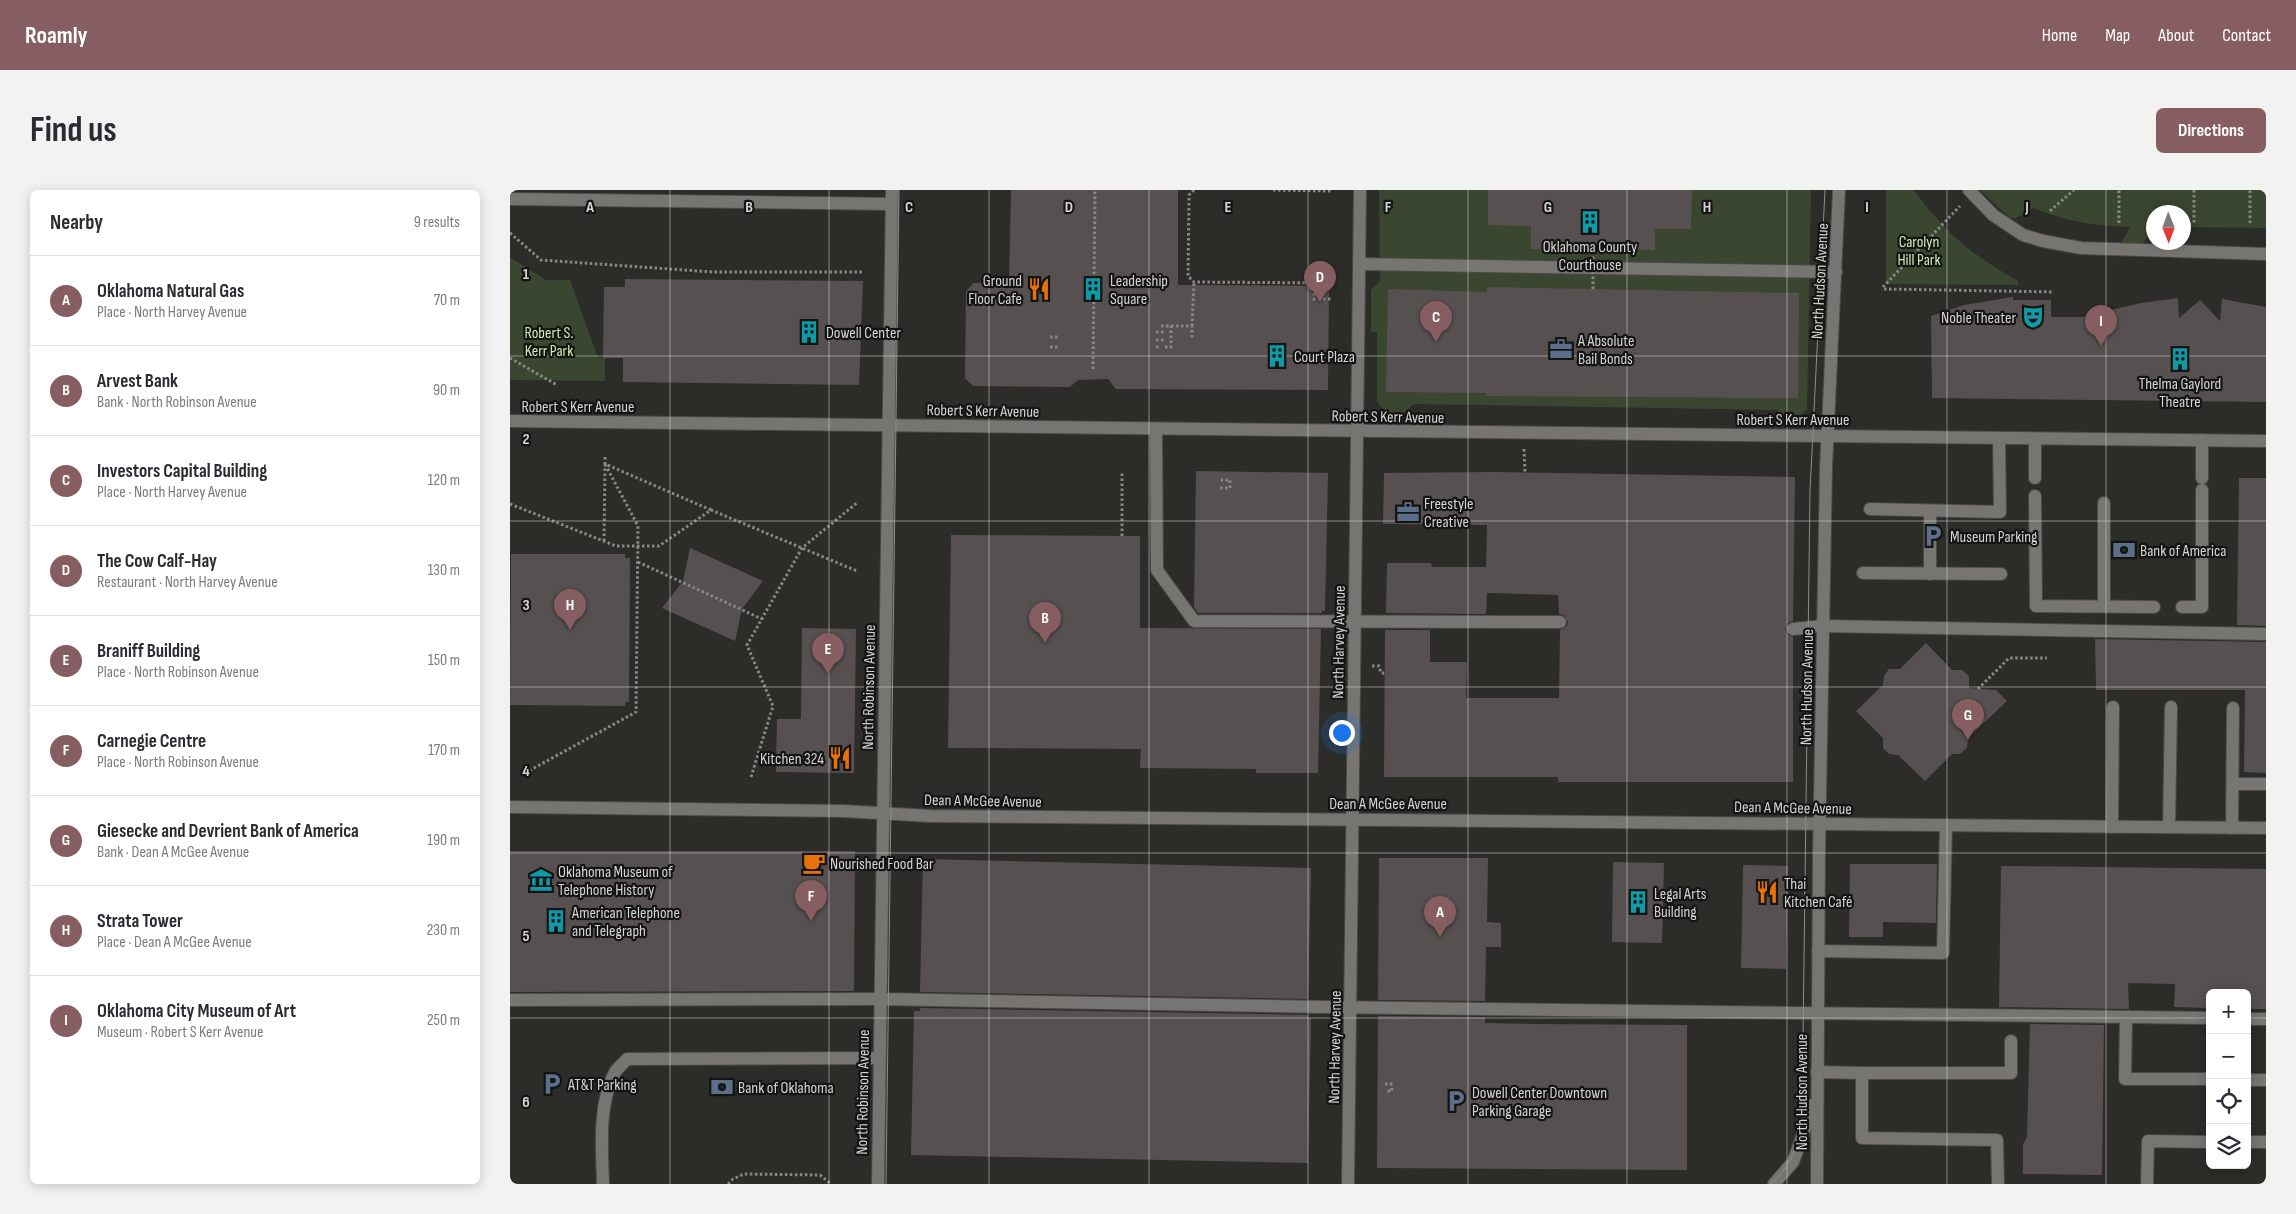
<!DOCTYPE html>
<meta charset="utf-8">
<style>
body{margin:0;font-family:"Sofia Sans Condensed",sans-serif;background:#f2f2f3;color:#2b2b33}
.controls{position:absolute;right:15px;bottom:15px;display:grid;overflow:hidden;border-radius:8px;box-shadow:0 2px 12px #0003}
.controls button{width:45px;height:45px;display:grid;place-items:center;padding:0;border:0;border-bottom:1px solid #e1e1e2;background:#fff;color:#2b2b33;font:25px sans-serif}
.compass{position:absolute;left:1636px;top:15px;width:45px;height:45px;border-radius:50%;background:#fff;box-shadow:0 2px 12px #0003;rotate:179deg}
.you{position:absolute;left:831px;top:542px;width:18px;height:18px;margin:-12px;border:4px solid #fff;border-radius:50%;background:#1a73e8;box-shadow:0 0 0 8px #1a73e833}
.badge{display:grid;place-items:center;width:32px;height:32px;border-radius:50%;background:#865d60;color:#fff;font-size:16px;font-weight:700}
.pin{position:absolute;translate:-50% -41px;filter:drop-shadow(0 1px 2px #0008)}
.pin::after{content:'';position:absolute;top:26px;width:18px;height:15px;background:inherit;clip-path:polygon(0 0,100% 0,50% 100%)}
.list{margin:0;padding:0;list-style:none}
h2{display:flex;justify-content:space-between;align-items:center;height:65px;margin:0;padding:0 20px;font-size:21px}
h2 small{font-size:16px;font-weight:400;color:#7c7c81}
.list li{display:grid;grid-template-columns:32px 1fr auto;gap:15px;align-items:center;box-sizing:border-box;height:90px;padding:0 20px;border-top:1px solid #e1e1e2}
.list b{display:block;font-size:19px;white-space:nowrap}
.list p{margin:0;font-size:16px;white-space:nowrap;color:#7c7c81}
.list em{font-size:16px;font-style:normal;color:#7c7c81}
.icon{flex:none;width:28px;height:28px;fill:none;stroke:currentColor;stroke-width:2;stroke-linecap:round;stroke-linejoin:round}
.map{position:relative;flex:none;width:1756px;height:994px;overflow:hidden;border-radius:8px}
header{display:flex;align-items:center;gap:30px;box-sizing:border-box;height:70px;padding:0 25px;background:#865d60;color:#fff}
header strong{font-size:24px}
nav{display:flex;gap:28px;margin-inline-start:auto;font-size:18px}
.intro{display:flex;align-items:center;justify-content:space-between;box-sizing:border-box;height:120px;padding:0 30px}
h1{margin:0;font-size:35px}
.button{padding:12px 22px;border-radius:8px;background:#865d60;color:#fff;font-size:18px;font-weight:700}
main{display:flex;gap:30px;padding:0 30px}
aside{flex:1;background:#fff;border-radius:8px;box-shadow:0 2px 12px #0003}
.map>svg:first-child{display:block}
.park{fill:#3b4631}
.building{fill:#565150}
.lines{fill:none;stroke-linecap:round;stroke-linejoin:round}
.lane-casing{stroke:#4b4a47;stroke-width:14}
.secondary-casing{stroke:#4b4a47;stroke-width:14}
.path{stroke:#888885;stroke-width:3;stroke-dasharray:2.5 2.5;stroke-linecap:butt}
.lane{stroke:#767571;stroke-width:12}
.secondary{stroke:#767571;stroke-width:12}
.tram{stroke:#8e8d8a;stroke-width:1}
.path-bridge{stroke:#888885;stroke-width:3;stroke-dasharray:2.5 2.5;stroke-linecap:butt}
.grid{fill:none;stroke:#d5d4d2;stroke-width:1;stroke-opacity:0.55}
.labels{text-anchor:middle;stroke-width:4.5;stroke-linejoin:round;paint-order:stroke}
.park-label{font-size:16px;fill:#ceeab5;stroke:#141412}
.poi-label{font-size:16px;fill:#d5d4d2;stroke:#141412;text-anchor:start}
.street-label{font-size:16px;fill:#d5d4d2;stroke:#141412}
.grid-label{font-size:16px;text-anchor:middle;font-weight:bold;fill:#d5d4d2;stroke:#141412;stroke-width:4.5;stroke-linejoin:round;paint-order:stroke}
</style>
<header>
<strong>Roamly</strong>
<nav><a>Home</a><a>Map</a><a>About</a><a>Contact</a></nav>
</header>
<div class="intro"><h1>Find us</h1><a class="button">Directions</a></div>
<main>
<aside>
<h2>Nearby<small>9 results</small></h2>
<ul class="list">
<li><span class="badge">A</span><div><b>Oklahoma Natural Gas</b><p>Place · North Harvey Avenue</p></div><em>70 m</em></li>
<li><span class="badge">B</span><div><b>Arvest Bank</b><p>Bank · North Robinson Avenue</p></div><em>90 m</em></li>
<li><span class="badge">C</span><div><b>Investors Capital Building</b><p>Place · North Harvey Avenue</p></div><em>120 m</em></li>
<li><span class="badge">D</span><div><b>The Cow Calf-Hay</b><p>Restaurant · North Harvey Avenue</p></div><em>130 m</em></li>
<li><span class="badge">E</span><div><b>Braniff Building</b><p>Place · North Robinson Avenue</p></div><em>150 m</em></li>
<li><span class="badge">F</span><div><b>Carnegie Centre</b><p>Place · North Robinson Avenue</p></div><em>170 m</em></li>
<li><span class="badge">G</span><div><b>Giesecke and Devrient Bank of America</b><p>Bank · Dean A McGee Avenue</p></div><em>190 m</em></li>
<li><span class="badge">H</span><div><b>Strata Tower</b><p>Place · Dean A McGee Avenue</p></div><em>230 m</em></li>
<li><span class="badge">I</span><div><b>Oklahoma City Museum of Art</b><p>Museum · Robert S Kerr Avenue</p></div><em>250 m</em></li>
</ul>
</aside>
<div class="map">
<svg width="1756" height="994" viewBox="0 0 1756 994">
<rect width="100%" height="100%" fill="#2c2c28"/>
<!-- park -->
<g class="park">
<polygon points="869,0 1301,0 1297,219 1290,226 1274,228 1267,220 903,214 894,224 876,222 867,212 867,142 861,142 861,100 870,91"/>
<path d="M1376,0H1404C1436,44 1461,64 1508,91V95L1376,94Z"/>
<path d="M1470,0H1756V38L1674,37V22H1644L1643,37L1632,56H1614L1611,52L1621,37C1586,36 1557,32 1524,18L1506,28H1500Z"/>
<polygon points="0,67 36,90 60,90 88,168 95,168 95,191 0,190"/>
</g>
<!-- building -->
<g class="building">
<polygon points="501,0 668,0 668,95 819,96 818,200 606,199 598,189 568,190 560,197 463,196 455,188 456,102 463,93 499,93"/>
<polygon points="978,0 1182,0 1181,39 1145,39 1145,60 1021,59 1021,36 978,35"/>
<polygon points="115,89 353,91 349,195 113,192 113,168 93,168 94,97 115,97"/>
<polygon points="977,97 1289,103 1288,208 976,206 976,203 876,202 878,99 977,102"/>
<polygon points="1503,107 1503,110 1541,110 1541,127 1585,127 1605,119 1631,113 1668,108 1669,128 1690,110 1710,131 1712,109 1756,117 1756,212 1422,208 1421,126 1454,115"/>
<polygon points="686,281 818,283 815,421 812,421 812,423 688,423 684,417"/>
<polygon points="982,282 1285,287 1283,431 1278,433 1275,439 1277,444 1283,447 1283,592 1048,592 1048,587 874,587 875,440 920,440 920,472 957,472 956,508 1049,508 1050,440 1057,436 1058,432 1054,425 1049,424 1048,405 977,403 976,424 876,423 877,373 921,373 922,377 976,377 977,335 873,334 874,283"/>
<polygon points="1729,288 1756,288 1756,436 1727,435"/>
<polygon points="441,345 630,346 630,438 811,439 808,583 746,583 746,579 630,578 631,559 438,558"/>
<polygon points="180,358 253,391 232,419 225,451 152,418 173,391"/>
<polygon points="1,364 115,364 115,368 120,368 119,512 116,512 115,516 0,515"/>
<polygon points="292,438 346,439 344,583 266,582 267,529 291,529"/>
<polygon points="1585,449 1756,452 1756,583 1734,582 1735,500 1586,500"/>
<polygon points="1416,453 1442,480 1452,480 1459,486 1459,498 1486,500 1497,511 1458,548 1457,558 1450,564 1442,564 1415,591 1388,565 1379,564 1373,558 1373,548 1346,521 1373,495 1374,486 1379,479 1390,479"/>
<polygon points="0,661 345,661 344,801 0,802"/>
<polygon points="869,668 978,668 977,732 991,733 991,757 976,757 975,811 868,810"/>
<polygon points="413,669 801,678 798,809 410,802"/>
<polygon points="1103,672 1154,673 1152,753 1102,752"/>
<polygon points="1340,674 1427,674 1426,733 1373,732 1373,747 1339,747"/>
<polygon points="1233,675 1278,676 1276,779 1231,778"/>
<polygon points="1491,676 1756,679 1756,819 1737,819 1737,803 1700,803 1700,818 1664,817 1665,794 1618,793 1619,819 1489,817"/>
<polygon points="410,818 798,825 798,828 801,828 798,973 401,965 404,821 410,821"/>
<polygon points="868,826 975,827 975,833 1025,834 1177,835 1177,980 867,978"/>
<polygon points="1520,834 1594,835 1592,985 1513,984 1513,954 1517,947"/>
</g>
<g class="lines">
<defs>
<g id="lane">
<polyline points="0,9 382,14"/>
<polyline points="849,74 1326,82"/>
<polyline points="646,239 647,380 684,431 1050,432"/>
<polyline points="1525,249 1525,288"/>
<polyline points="1692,250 1692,288"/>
<polyline points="1525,306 1526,416 1644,417"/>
<polyline points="1360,319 1490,322 1489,248"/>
<polyline points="1353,383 1491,384"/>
<polyline points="1420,384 1420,321"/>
<polyline points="1594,416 1594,313"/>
<polyline points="1672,417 1692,417 1692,300"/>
<polyline points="1283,439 1313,436 1756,444"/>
<polyline points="1723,594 1756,594"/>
<polyline points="1602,637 1603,517"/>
<polyline points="1659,637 1661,517"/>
<polyline points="1722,638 1723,518"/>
<polyline points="1308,761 1433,763 1436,635"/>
<polyline points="0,810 370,809 813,817 1700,828"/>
<polyline points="1616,827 1615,889 1700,889"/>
<polyline points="1737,829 1756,829"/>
<polyline points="1307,882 1352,883"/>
<polyline points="1737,890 1756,890"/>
<polyline points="1737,952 1756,952"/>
<path d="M93,994C92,958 88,917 104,884C107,878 113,874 117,869L369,868"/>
<polyline points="1488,994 1487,950 1352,948 1352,883 1501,883 1501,851"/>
<polyline points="1637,994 1638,951 1700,952"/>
</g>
<g id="secondary">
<polyline points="1459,0 1483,25 1513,45 1533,51 1571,58 1756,64"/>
<polyline points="0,231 1756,251"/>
<polyline points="0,617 333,621 420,626 1756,638"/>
<polyline points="368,994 382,0"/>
<polyline points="838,994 850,0"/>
<polyline points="1264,994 1283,972 1304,914"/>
<polyline points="1307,994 1309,663 1316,278 1329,0"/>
</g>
</defs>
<!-- lane casing -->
<use href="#lane" class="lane-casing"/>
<!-- secondary casing -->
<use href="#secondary" class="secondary-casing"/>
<!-- path -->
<g class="path">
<polyline points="684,0 679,5 678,86 684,92 822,93"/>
<polyline points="763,0 822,1"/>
<polyline points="1684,0 1684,33"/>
<polyline points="1540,21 1564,0"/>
<polyline points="1609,33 1609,0"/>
<polyline points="1740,33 1740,0"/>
<polyline points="0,43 31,70 203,82 353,82"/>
<polyline points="805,93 804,109 821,109"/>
<polyline points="1373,97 1450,16"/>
<polyline points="1374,99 1544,102"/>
<polyline points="651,136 682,136 682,149"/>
<polyline points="682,136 684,92"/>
<polyline points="646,142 654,142"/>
<polyline points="540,147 548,147"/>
<polyline points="646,150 654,150"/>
<polyline points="540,157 548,157"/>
<polyline points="646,157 651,157"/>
<polyline points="655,157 661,157 661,136"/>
<polyline points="0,168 47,195"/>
<polyline points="583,179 585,0"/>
<polyline points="1014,259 1015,283"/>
<polyline points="95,267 95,274 201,320"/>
<polyline points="710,298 720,298 720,290 711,290"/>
<polyline points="0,314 106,356 149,356 201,320 347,381"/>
<polyline points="612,346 612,282"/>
<polyline points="94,351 95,275"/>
<polyline points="128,372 252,429"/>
<polyline points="862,476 869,476 871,483 875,483"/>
<polyline points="1468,499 1499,468 1537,468"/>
<polyline points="15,583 126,522 128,336 95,274"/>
<polyline points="241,587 263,516 237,455 292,358 348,312"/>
<polyline points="875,894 881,894 882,901 876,901"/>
<polyline points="218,994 223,989 234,984 310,985 321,994"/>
</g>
<!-- lane -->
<use href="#lane" class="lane"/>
<!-- secondary -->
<use href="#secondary" class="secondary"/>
<!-- tram -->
<g class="tram">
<polyline points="376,994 389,0"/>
<path d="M1261,994C1281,975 1290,955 1292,928L1300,301L1315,0"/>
</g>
<!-- path-bridge -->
<polyline class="path-bridge" points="1083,99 1083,60"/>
</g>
<!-- grid -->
<path class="grid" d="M160,0V994M319,0V994M479,0V994M639,0V994M798,0V994M958,0V994M1117,0V994M1277,0V994M1437,0V994M1596,0V994M0,166H1756M0,331H1756M0,497H1756M0,663H1756M0,828H1700M1737,828H1756"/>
<!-- icons -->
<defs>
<symbol id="building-bare" viewBox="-9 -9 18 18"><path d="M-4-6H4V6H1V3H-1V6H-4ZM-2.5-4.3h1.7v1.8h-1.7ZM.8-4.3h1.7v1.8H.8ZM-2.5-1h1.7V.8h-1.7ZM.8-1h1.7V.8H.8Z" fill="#0f9aa8" stroke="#141412" stroke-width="2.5" paint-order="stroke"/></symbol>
<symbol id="restaurant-bare" viewBox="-9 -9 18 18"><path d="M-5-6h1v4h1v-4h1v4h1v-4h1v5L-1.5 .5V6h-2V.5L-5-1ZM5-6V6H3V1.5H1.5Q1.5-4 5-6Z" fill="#e8710a" stroke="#141412" stroke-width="2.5" paint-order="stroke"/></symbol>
<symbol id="theatre-bare" viewBox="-9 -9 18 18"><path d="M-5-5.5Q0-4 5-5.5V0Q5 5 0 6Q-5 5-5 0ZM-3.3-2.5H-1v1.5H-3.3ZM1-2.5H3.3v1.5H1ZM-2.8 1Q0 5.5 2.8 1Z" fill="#0f9aa8" stroke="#141412" stroke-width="2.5" paint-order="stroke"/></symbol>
<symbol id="office-bare" viewBox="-9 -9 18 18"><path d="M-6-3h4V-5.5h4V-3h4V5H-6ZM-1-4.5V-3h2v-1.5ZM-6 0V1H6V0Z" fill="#5c6f8a" stroke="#141412" stroke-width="2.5" paint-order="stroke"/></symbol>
<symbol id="parking-bare" viewBox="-9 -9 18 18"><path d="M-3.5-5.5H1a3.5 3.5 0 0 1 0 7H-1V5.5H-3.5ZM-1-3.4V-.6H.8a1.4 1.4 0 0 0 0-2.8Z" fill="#5c6f8a" stroke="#141412" stroke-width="2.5" paint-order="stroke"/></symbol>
<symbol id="bank-bare" viewBox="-9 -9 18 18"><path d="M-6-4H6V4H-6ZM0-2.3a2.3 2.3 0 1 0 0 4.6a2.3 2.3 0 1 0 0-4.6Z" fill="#5c6f8a" stroke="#141412" stroke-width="2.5" paint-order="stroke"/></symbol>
<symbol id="cafe-bare" viewBox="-9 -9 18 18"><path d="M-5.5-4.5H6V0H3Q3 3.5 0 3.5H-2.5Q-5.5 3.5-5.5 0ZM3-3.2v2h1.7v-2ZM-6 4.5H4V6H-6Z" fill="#e8710a" stroke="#141412" stroke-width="2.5" paint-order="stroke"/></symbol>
<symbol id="museum-bare" viewBox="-9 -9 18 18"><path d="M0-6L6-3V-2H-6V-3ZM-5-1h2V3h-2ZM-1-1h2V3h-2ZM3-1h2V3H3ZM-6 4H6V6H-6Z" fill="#0f9aa8" stroke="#141412" stroke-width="2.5" paint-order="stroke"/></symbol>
</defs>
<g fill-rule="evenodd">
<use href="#building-bare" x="1064" y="16" width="32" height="32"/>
<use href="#restaurant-bare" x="513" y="83" width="32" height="32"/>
<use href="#building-bare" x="567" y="83" width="32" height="32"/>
<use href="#theatre-bare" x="1507" y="111" width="32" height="32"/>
<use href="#building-bare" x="283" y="126" width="32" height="32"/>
<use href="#office-bare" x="1035" y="143" width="32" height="32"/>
<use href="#building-bare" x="751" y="150" width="32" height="32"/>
<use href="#building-bare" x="1654" y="153" width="32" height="32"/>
<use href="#office-bare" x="882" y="306" width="32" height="32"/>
<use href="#parking-bare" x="1407" y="330" width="32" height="32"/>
<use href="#bank-bare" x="1598" y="344" width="32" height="32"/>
<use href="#restaurant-bare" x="314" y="552" width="32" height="32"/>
<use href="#cafe-bare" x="288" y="657" width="32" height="32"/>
<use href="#museum-bare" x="15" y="674" width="32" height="32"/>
<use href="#restaurant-bare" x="1241" y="686" width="32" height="32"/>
<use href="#building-bare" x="1112" y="696" width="32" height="32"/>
<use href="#building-bare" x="30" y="715" width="32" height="32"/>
<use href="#parking-bare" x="26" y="878" width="32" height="32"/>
<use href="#bank-bare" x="196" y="881" width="32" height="32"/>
<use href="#parking-bare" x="930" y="895" width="32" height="32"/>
</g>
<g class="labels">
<!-- park labels -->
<g class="park-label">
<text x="1409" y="57">Carolyn<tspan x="1409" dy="18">Hill Park</tspan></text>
<text x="39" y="148">Robert S.<tspan x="39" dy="18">Kerr Park</tspan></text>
</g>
<!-- poi labels -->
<g class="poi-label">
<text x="1080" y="62" text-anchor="middle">Oklahoma County<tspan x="1080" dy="18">Courthouse</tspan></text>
<text x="512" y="96" text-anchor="end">Ground<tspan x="512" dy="18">Floor Cafe</tspan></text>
<text x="600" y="96">Leadership<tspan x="600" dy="18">Square</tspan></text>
<text x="1506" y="133" text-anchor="end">Noble Theater</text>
<text x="316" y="148">Dowell Center</text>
<text x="1068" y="156">A Absolute<tspan x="1068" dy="18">Bail Bonds</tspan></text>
<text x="784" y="172">Court Plaza</text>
<text x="1670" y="199" text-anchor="middle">Thelma Gaylord<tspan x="1670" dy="18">Theatre</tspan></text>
<text x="914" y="319">Freestyle<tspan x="914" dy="18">Creative</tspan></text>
<text x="1440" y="352">Museum Parking</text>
<text x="1630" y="366">Bank of America</text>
<text x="314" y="574" text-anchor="end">Kitchen 324</text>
<text x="320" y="679">Nourished Food Bar</text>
<text x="48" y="687">Oklahoma Museum of<tspan x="48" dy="18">Telephone History</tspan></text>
<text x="1274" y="699">Thai<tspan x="1274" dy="18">Kitchen Café</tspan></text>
<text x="1144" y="709">Legal Arts<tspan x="1144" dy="18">Building</tspan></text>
<text x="62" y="728">American Telephone<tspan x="62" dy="18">and Telegraph</tspan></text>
<text x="58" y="900">AT&amp;T Parking</text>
<text x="228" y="903">Bank of Oklahoma</text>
<text x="962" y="908">Dowell Center Downtown<tspan x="962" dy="18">Parking Garage</tspan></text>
</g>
<!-- street labels -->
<g class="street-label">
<text transform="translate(1309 91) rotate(-87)" y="6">North Hudson Avenue</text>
<text x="68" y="222">Robert S Kerr Avenue</text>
<text transform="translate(473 220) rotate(1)" y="6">Robert S Kerr Avenue</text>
<text transform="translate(878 226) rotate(1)" y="6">Robert S Kerr Avenue</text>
<text x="1283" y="235">Robert S Kerr Avenue</text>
<text transform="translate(828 452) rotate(-89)" y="6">North Harvey Avenue</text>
<text transform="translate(358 497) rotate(-89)" y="6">North Robinson Avenue</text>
<text transform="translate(1296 497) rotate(-89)" y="6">North Hudson Avenue</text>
<text transform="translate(473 610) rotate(1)" y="6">Dean A McGee Avenue</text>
<text x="878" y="619">Dean A McGee Avenue</text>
<text transform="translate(1283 617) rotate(1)" y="6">Dean A McGee Avenue</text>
<text transform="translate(824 857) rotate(-89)" y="6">North Harvey Avenue</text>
<text transform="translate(352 902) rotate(-89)" y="6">North Robinson Avenue</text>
<text transform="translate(1291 902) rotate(-90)" y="6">North Hudson Avenue</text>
</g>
</g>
<g class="grid-label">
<text x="80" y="22">A</text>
<text x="239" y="22">B</text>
<text x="399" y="22">C</text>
<text x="559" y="22">D</text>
<text x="718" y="22">E</text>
<text x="878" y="22">F</text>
<text x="1038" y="22">G</text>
<text x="1197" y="22">H</text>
<text x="1357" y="22">I</text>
<text x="1517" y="22">J</text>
<text x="16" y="89">1</text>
<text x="16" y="254">2</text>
<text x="16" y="420">3</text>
<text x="16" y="586">4</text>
<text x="16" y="751">5</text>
<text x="16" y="917">6</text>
</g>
</svg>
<div class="controls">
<button>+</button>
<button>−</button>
<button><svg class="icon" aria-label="locate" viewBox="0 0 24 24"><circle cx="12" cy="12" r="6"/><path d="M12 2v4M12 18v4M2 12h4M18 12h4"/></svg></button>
<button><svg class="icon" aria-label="layers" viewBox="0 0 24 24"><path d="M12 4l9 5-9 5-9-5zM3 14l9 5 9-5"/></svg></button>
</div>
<svg class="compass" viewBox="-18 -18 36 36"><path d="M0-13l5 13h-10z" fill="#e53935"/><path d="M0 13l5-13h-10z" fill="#7c7c81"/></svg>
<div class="you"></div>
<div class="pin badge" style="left:930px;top:747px">A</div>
<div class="pin badge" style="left:535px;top:453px">B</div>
<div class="pin badge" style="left:926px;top:152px">C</div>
<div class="pin badge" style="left:810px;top:112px">D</div>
<div class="pin badge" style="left:318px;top:484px">E</div>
<div class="pin badge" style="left:301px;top:731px">F</div>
<div class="pin badge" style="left:1458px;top:550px">G</div>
<div class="pin badge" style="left:60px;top:440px">H</div>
<div class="pin badge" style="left:1591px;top:156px">I</div>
</div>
</main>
